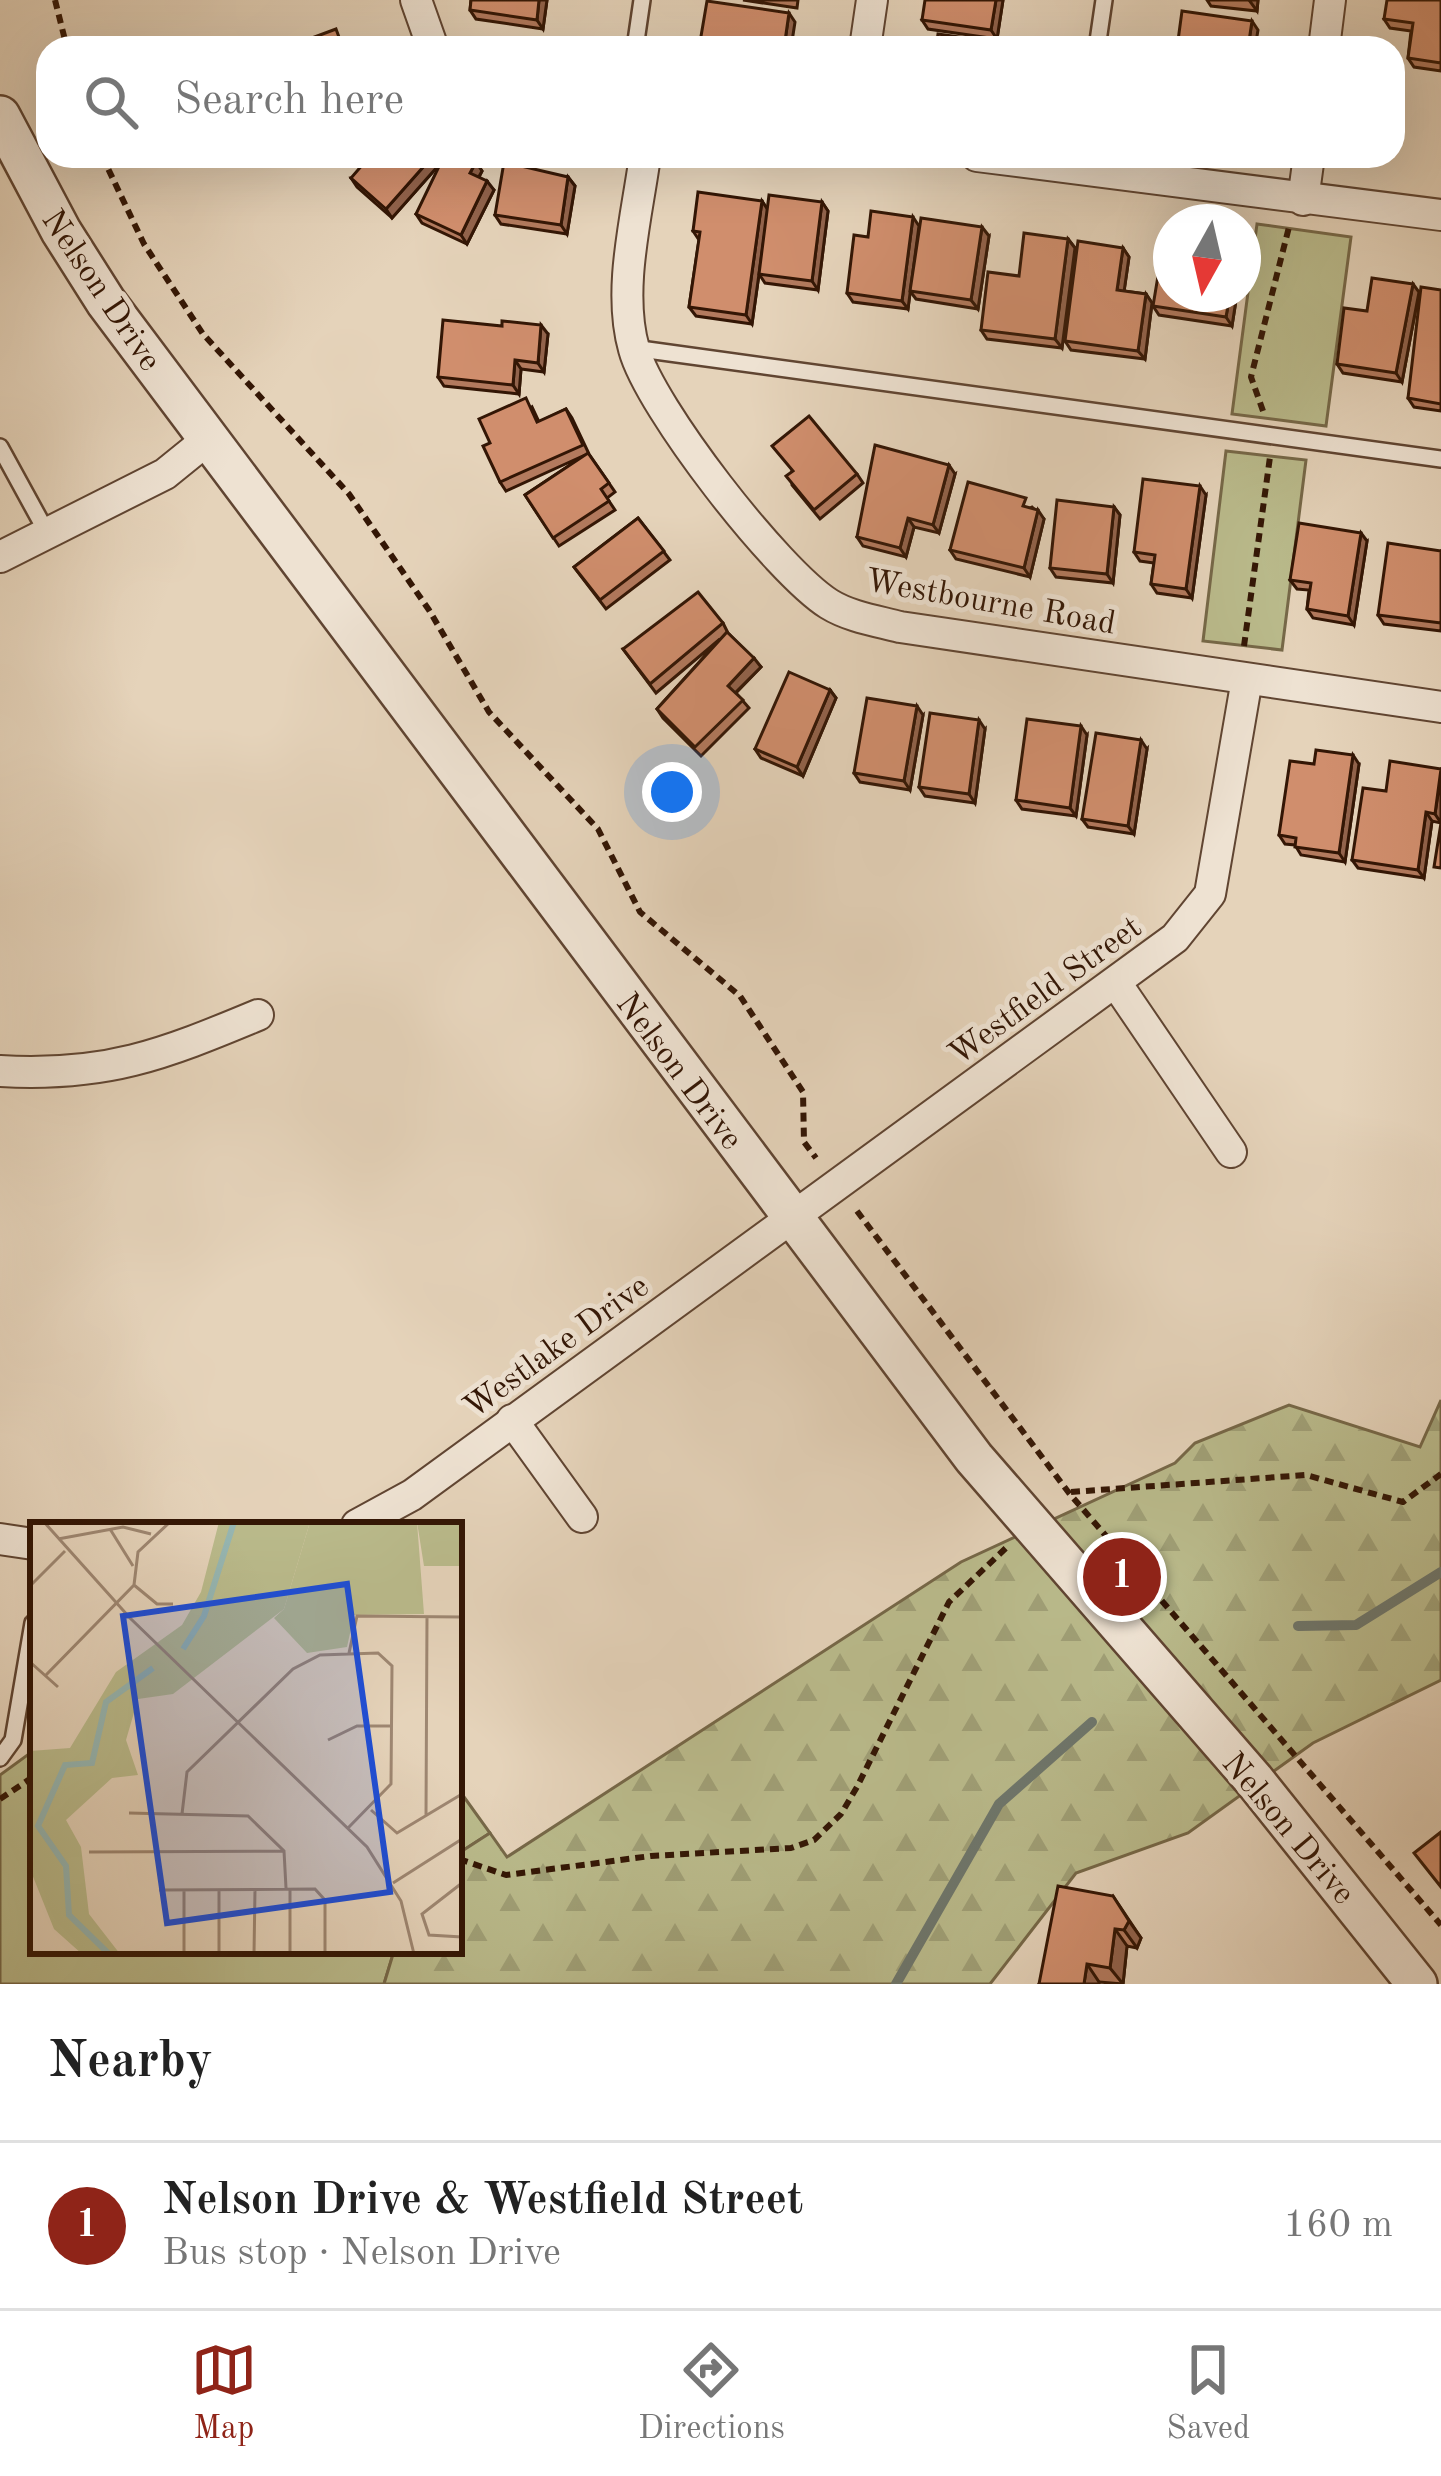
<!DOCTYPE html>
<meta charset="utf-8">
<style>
body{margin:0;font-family:"Old Standard TT",serif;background:#f6f6f6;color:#222}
.compass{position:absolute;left:1153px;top:204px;width:108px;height:108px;border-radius:50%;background:#fff;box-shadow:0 12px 48px #0002;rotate:188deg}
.you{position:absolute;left:672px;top:792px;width:42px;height:42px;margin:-30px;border:9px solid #fff;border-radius:50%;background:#1a73e8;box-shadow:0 0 0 18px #1a73e833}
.badge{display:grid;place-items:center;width:78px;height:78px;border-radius:50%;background:#8f2418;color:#fff;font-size:39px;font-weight:700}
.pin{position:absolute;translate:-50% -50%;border:6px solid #fff;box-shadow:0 3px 12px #0006}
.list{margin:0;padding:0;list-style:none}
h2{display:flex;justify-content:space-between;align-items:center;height:156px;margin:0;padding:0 48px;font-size:51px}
h2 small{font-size:39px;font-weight:400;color:#767676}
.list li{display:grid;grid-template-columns:78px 1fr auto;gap:36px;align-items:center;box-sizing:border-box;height:168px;padding:0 48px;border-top:3px solid #e0e0e0}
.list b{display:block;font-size:45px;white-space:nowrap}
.list p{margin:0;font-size:39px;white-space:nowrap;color:#767676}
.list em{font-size:39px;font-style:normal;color:#767676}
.icon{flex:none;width:66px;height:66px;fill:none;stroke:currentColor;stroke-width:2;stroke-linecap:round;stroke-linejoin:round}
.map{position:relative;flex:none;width:1441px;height:1984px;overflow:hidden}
.search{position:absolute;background:#fff;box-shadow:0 12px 48px #0002;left:36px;right:36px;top:36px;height:132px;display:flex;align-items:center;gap:30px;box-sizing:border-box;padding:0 42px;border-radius:36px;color:#767676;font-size:45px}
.sheet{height:324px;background:#fff}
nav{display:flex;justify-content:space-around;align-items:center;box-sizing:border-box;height:168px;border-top:3px solid #e0e0e0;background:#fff;font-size:33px;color:#767676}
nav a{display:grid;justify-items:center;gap:6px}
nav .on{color:#8f2418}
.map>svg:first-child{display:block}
.green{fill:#babb8c;stroke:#766848;stroke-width:3}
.forest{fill:url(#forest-firs);stroke:#766848;stroke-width:3}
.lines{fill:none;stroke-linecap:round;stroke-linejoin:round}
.stream{stroke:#6e776d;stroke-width:10}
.service-casing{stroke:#604532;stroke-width:20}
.minor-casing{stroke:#604532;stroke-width:34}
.tertiary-casing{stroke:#604532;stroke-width:44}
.path{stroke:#331605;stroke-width:6;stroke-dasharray:9 6;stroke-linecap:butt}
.service{stroke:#eee2d2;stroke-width:15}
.minor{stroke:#eee2d2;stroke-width:30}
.tertiary{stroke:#eee2d2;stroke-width:39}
.wall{fill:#b37a5e;stroke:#331605;stroke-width:3}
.shaded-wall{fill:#92634c;stroke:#331605;stroke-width:3}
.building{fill:#d08e6d;stroke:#331605;stroke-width:3}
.labels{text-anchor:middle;stroke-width:10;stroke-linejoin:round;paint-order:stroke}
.street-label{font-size:33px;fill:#331605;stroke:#eee2d2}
.inset-river{fill:none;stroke:#96b7b3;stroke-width:6}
.inset-road{fill:none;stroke:#9e8772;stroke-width:3}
.view{fill:#1d4ed8;fill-opacity:0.15;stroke:#1d4ed8;stroke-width:6}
.inset-edge{fill:none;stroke:#331605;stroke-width:6}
</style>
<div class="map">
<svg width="1441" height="1984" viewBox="0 0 1441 1984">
<defs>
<pattern id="forest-firs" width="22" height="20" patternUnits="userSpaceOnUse" patternTransform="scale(3)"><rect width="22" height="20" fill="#babb8c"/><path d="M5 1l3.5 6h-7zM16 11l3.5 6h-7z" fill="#a0a077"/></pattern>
</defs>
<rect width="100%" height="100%" fill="#e5d3ba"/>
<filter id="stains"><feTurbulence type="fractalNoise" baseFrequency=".00167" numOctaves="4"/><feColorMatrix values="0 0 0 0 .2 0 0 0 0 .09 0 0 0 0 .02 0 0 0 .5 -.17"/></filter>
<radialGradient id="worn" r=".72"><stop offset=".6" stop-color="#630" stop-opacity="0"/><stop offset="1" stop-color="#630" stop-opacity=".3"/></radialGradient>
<!-- green -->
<g class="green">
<polygon points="1257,224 1351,237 1326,426 1232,414"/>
<polygon points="1226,451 1306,460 1282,650 1203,641"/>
<polygon points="33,1727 33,1951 394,1951 384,1984 0,1984 0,1775 29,1754"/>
<polygon points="459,1790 490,1833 459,1853"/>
</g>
<!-- forest -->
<polygon class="forest" points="1441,1400 1441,1680 1313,1743 1188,1833 1076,1873 990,1984 384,1984 394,1951 459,1951 459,1853 490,1833 507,1857 961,1562 1175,1463 1195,1443 1289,1405 1420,1447"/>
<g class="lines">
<!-- stream -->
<g class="stream">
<polyline points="1298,1626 1356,1625 1441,1572"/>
<polyline points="896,1984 999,1804 1092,1722"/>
</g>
<defs>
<g id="service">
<polyline points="635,48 642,0"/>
<polyline points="1097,48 1104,0"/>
<polyline points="633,348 1441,459"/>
<polyline points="0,447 46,531"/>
<polyline points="0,1758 13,1740 33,1623"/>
</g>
<g id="minor">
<polyline points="416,0 433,48"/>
<polyline points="865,48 872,0"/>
<polyline points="1324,48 1330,0"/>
<path d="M645,156C637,216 617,290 634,349C650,408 777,571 829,604C850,617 877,621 900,627L1441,707"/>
<polyline points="977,156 1441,215"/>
<polyline points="1303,200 1309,156"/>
<polyline points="0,557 165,474 207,440"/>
<polyline points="1116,983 1231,1152"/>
<path d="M0,1071C106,1077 162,1055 258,1015"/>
<polyline points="512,1420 582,1517"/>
<polyline points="357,1525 412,1495 1175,938 1210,894 1247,679"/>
<polyline points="0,1539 33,1544"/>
</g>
<polyline id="tertiary" points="0,116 61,231 106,302 974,1458 1254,1780 1417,1984"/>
</defs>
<!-- service casing -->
<use href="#service" class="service-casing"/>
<!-- minor casing -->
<use href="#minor" class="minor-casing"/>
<!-- tertiary casing -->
<use href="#tertiary" class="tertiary-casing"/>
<!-- path -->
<g class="path">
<polyline points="55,0 67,48"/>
<polyline points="102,156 144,244 203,334 349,494 429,610 489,712 598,829 640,912 740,996 803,1092 804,1142 816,1158"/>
<polyline points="1263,411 1251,377 1289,227"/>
<polyline points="1244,646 1270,457"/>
<polyline points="857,1211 1069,1493 1441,1925"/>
<polyline points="1071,1492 1306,1475 1403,1502 1441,1474"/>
<polyline points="0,1799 33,1777"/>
<polyline points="459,1859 506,1875 651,1856 791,1848 814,1840 841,1814 857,1787 949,1602 1007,1547"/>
</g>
<!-- service -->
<use href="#service" class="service"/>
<!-- minor -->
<use href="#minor" class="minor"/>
<!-- tertiary -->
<use href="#tertiary" class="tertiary"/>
</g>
<!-- wall -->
<g class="wall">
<polygon points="471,0 547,0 543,29 476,19 470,10"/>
<polygon points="743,0 798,0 797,8"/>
<polygon points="1003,0 997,39 928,29 922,20"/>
<polygon points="1207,0 1258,0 1257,11 1211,6"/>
<polygon points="1441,0 1441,71 1414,67 1408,58 1411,31 1390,28 1384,19"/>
<polygon points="320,156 342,156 326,164"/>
<polygon points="476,162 482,171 479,177 494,190 467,244 422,223 416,214"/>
<polygon points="438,166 392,218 357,187 351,178"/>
<polygon points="568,177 575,186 567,234 501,224 495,215"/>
<polygon points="762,201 767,209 822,202 828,211 818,290 765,283 759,274 752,324 696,316 689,307 699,240 693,231"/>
<polygon points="919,226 912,281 989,236 978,309 916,299 910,291 908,309 853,302 847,293 868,237"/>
<polygon points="1068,239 1075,248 1062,348 987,339 981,330 1019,276"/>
<polygon points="1123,248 1129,257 1124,291 1146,294 1152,303 1145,359 1071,350 1065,341"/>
<polygon points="1441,290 1441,411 1414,407 1408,398"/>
<polygon points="1419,292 1402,382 1343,373 1337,364 1367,311"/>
<polygon points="1237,294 1232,326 1159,315 1153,306"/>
<polygon points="502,326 548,334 544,372 521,369 519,394 444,386 438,377"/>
<polygon points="532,407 539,422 566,409 572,418 589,454 615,492 607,498 615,510 559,546 525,495 585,455 506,491 500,482 490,443"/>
<polygon points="792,471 857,474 863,483 820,519 792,485"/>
<polygon points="955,474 939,533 914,527 906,557 863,546 857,537"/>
<polygon points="1206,495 1192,598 1157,593 1151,584 1154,563 1140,561 1134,552"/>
<polygon points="1032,507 1044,519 1030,577 956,559 950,550"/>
<polygon points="1114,507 1120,515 1113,583 1056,577 1050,568"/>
<polygon points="638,518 670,560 606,609 574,567"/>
<polygon points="1367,541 1354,625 1313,618 1307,609 1309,590 1297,589 1290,580"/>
<polygon points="1441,551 1441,631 1384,624 1378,615"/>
<polygon points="723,623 728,633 761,667 736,693 749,708 701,756 663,718 657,709 720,639 656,693 623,649"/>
<polygon points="830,690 836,698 803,776 761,758 755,749"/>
<polygon points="923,715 910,790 860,782 854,773"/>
<polygon points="985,729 975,803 925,796 919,787"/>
<polygon points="1087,735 1076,816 1022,809 1016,800"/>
<polygon points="1147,749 1134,834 1088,827 1082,819"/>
<polygon points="1314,764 1359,764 1345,862 1301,855 1295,845 1285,844 1279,835"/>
<polygon points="1441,769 1441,823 1432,821 1424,878 1358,868 1352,860"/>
<polygon points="1113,1896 1141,1938 1137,1948 1127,1946 1123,1984 1099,1982 1039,1984"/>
</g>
<!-- shaded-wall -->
<g class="shaded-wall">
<polygon points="539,0 547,0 543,29 537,20"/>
<polygon points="996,0 1003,0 997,39 991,30"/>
<polygon points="1249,0 1258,0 1257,11"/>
<polygon points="789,13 795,22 791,48 784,48"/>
<polygon points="1252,21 1258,30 1255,48 1248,48"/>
<polygon points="432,157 438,166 392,218 386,209"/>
<polygon points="476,162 482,171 476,182 470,173"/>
<polygon points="568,177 575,186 567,234 561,225"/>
<polygon points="487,181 494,190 467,244 461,235"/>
<polygon points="762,201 768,210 752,324 746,315"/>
<polygon points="822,202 828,211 818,290 812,281"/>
<polygon points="913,217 919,226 908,309 902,301"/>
<polygon points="982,227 989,236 978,309 971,300"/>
<polygon points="1068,239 1075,248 1062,348 1055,339"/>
<polygon points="1123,248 1129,257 1123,299 1117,290"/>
<polygon points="1413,284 1419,292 1402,382 1396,373"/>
<polygon points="1146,294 1152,303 1145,359 1138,351"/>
<polygon points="1230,294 1237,294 1232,326 1226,317"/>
<polygon points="541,325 548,334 544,372 538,363"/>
<polygon points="515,360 521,369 519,394 513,385"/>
<polygon points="949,465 955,474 939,533 933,525"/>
<polygon points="1200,486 1206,495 1192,598 1186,589"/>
<polygon points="1114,507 1120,515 1113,583 1107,574"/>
<polygon points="1038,510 1044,519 1030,577 1024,568"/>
<polygon points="908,518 914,527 906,557 900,548"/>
<polygon points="1361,533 1367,541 1354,625 1348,616"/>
<polygon points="754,658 761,667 734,694 728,686"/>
<polygon points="830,690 836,698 803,776 797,767"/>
<polygon points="917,706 923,715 910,790 904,781"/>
<polygon points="979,720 985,729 975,803 969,794"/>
<polygon points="1081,726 1087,735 1076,816 1070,808"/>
<polygon points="1141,740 1147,749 1134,834 1128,826"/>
<polygon points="1353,755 1359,764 1345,862 1339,853"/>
<polygon points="1441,775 1441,823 1435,814"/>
<polygon points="1426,812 1432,821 1424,878 1418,870"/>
<polygon points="1129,1921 1141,1938 1137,1948 1124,1930"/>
<polygon points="1115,1929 1127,1946 1123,1984 1110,1968"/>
<polygon points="1087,1964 1099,1982 1099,1984 1084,1984"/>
</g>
<!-- building -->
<g class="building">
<polygon points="471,0 539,0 537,20 470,10"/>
<polygon points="925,0 996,0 991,30 922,20"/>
<polygon points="1387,0 1441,0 1441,63 1408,58 1413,23 1384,19"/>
<polygon points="707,1 789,13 784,48 699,48"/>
<polygon points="1182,11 1252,21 1248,48 1177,48"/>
<polygon points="336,29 343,48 285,48"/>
<polygon points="938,34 1008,44 1007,48 936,48"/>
<polygon points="370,156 431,156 432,157 386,209 351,178"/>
<polygon points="444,156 464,156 476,162 470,173 487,181 461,235 416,214"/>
<polygon points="504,162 568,177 561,225 495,215"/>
<polygon points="698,192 762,201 746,315 689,307 700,232 693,231"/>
<polygon points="769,195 822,202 812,281 759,274"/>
<polygon points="871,211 913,217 902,301 847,293 854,235 868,237"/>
<polygon points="921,218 982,227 971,300 910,291"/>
<polygon points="1024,233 1068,239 1055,339 981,330 988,272 1019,276"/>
<polygon points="1078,241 1123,248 1117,290 1146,294 1138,351 1065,341"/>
<polygon points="1162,252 1171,254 1171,294 1230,294 1226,317 1153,306"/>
<polygon points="1372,278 1413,284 1396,373 1337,364 1344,308 1367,311"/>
<polygon points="1421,287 1441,290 1441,404 1408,398"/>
<polygon points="443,320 502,326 502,321 541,325 538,363 515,360 513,385 438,377"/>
<polygon points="526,398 537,422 566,409 583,445 500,482 483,446 490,443 479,419"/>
<polygon points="809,416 857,474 814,510 786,476 793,471 772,446"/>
<polygon points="875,445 949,465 933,525 908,518 900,548 857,537"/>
<polygon points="588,453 609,483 601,489 609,501 553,538 525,495"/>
<polygon points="1143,479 1200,486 1186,589 1151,584 1155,555 1134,552"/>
<polygon points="968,482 1026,498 1023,506 1038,510 1024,568 950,550"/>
<polygon points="1057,500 1114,507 1107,574 1050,568"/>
<polygon points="638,518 664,551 600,600 574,567"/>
<polygon points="1299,523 1361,533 1348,616 1307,609 1311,583 1290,580"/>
<polygon points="1388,543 1441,551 1441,623 1378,615"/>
<polygon points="698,592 723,623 650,684 623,649"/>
<polygon points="727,632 754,658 728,686 743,700 695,747 657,709"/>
<polygon points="789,672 830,690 797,767 755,749"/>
<polygon points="867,698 917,706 904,781 854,773"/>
<polygon points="930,713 979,720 969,794 919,787"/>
<polygon points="1027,719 1081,726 1070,808 1016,800"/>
<polygon points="1096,733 1141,740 1128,826 1082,819"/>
<polygon points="1316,750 1353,755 1339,853 1295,847 1296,838 1279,835 1290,761 1314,764"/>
<polygon points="1390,761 1441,769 1435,814 1426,812 1418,870 1352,860 1363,788 1386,791"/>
<polygon points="1441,823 1441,868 1434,867"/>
<polygon points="1441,1832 1441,1887 1414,1853"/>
<polygon points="1058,1886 1113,1896 1129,1921 1124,1930 1115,1929 1110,1968 1087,1964 1084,1984 1039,1984"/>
</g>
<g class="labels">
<!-- street labels -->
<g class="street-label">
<text transform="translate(103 289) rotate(56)" y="12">Nelson Drive</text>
<text transform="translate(991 600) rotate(10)" y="12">Westbourne Road</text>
<text transform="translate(1044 989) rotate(-36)" y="12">Westfield Street</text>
<text transform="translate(681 1070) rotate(53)" y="12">Nelson Drive</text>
<text transform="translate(555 1345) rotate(-36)" y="12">Westlake Drive</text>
<text transform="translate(1290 1827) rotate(50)" y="12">Nelson Drive</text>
</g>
</g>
<!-- overview -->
<g transform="translate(30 1522)">
<rect width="432" height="432" fill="#e5d3ba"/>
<path d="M280,0H387L394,92L324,93L317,125L277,131L244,96L254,87Z" fill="#babb8c"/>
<path d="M189,0H280L254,87L143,172L108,177L96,218L108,253L82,256L36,298L51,325L59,392L90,432H52L24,407L0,347V229L40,226L86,150L152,103L171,70ZM387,0H432V44H394Z" fill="#babb8c"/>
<path class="inset-river" d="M153,127L174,94L204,0M79,432L39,393L36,344L8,304L35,243L62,241L76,180L123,146"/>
<path class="inset-road" d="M14,0L100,96L337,325L371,379L384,432M80,7L103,44M28,17L93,5L121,12M104,63L127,82H143M0,64L35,29M319,131L327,94L432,95M0,140L28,165M15,154L104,63L108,30L140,0M298,218L327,204H361M341,288L367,311L432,272M99,291L218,294L254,329L256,366M152,292L157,250L263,147L290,133L348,131L362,144L361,262L318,306M396,294L397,95M59,330L254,329M363,361L432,317M432,361L392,392L399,413L432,415M154,367V432M189,367V432M129,368L285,367L295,378V432M224,432L225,367M260,432V366"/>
<path class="view" d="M317,62L360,370L137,401L93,94Z"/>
<rect width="432" height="432" class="inset-edge"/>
</g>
<rect width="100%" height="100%" filter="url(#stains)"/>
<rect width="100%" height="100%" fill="url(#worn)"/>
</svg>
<svg class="compass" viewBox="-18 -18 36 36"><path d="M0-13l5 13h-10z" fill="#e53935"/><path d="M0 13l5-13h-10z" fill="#767676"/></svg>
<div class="you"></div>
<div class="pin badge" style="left:1122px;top:1577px">1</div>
<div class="search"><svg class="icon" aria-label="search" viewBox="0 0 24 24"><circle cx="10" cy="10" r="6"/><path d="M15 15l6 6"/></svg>Search here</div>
</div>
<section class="sheet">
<h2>Nearby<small></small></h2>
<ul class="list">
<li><span class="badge">1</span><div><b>Nelson Drive &amp; Westfield Street</b><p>Bus stop · Nelson Drive</p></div><em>160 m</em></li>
</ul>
</section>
<nav>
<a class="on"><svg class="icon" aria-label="map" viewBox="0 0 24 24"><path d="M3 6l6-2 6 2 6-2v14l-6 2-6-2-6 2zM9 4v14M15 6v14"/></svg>Map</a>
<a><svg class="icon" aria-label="directions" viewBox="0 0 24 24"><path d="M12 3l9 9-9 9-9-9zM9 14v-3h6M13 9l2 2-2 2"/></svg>Directions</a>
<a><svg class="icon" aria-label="saved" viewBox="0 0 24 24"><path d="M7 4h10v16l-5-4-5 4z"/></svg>Saved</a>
</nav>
